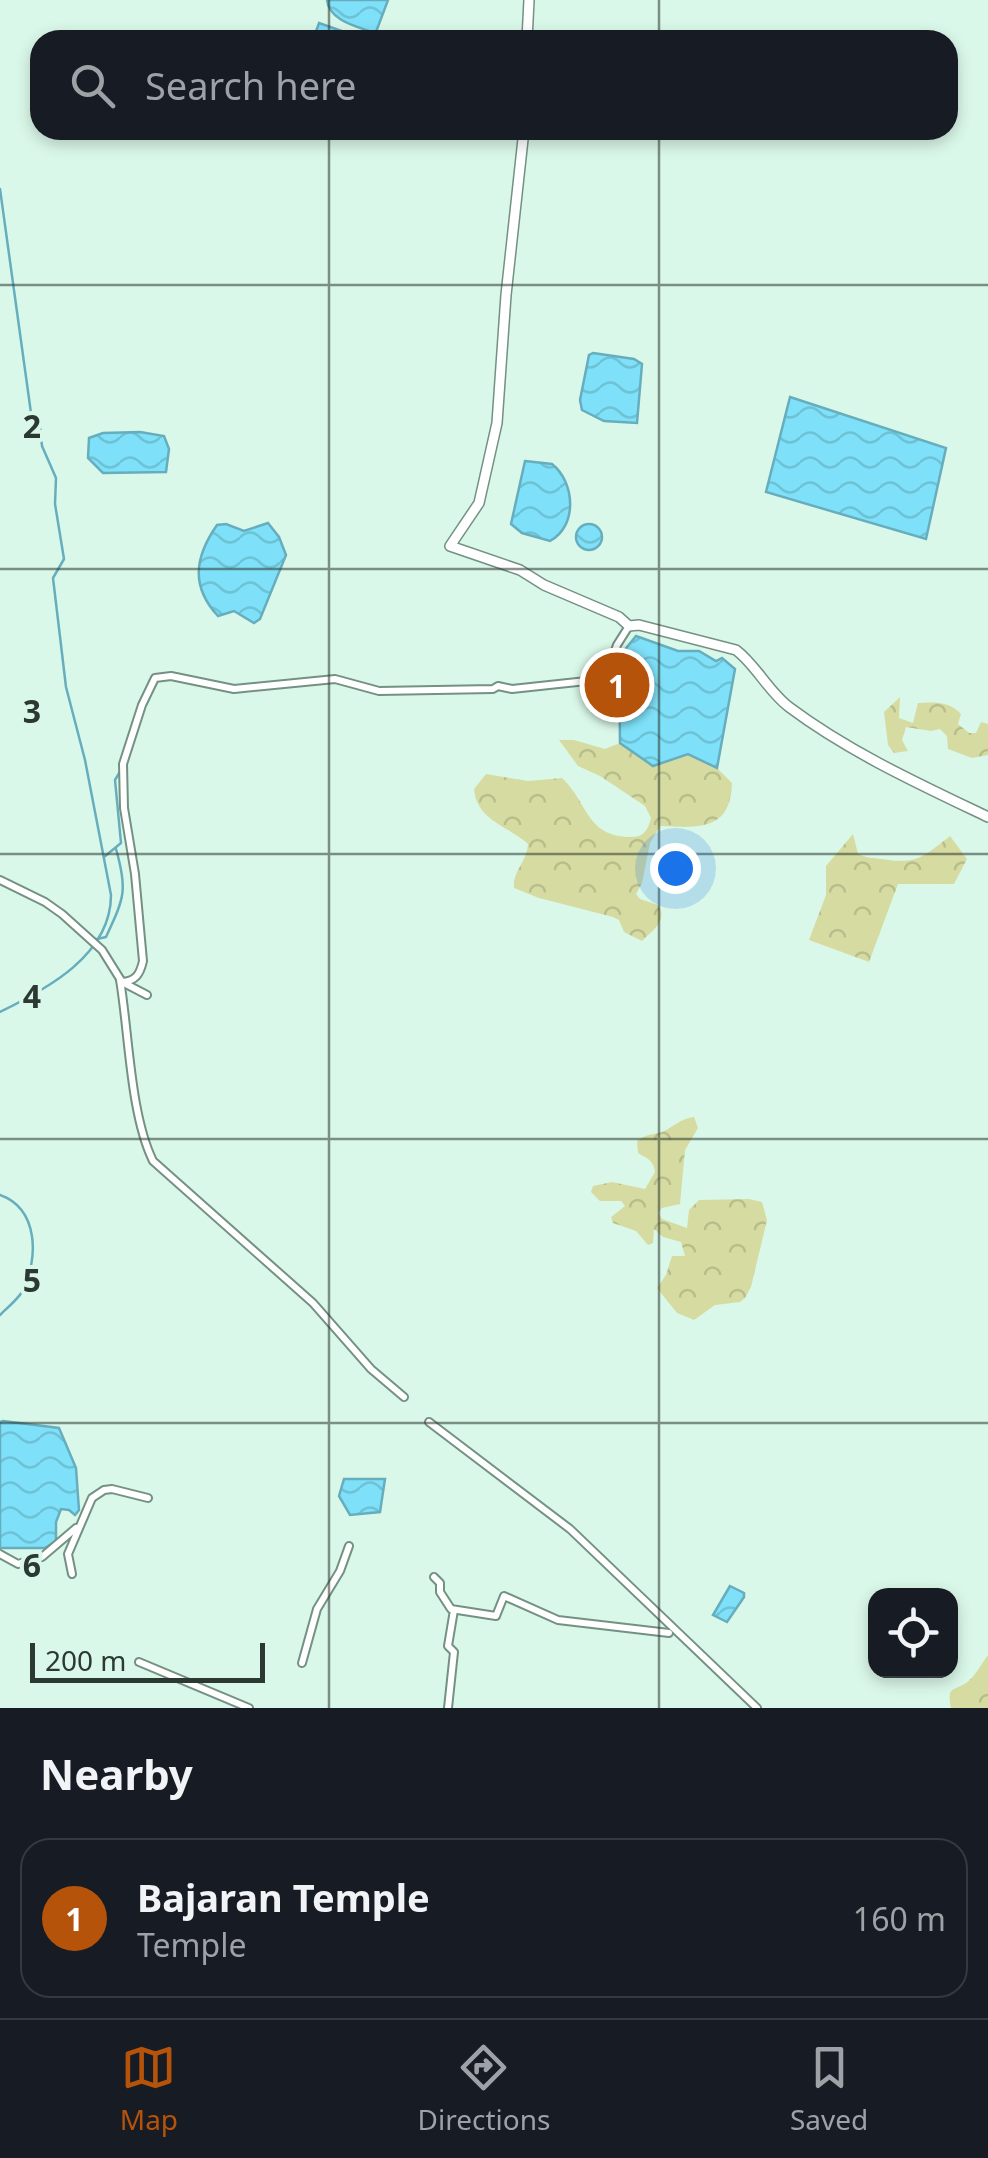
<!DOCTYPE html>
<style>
body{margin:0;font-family:"Noto Sans",sans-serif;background:#242831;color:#f1f3f6}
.controls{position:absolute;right:30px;bottom:30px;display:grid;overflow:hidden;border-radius:20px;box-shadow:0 5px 15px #0003}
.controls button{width:90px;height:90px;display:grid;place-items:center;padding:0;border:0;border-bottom:2px solid #363941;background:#171b24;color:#f1f3f6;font:50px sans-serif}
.scale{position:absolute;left:30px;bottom:25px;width:235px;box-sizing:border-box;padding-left:10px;border:5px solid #2c3832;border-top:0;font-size:28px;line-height:35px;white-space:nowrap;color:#2c3832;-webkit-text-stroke:8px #daf8e9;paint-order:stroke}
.you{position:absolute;left:675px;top:868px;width:35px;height:35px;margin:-25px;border:8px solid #fff;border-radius:50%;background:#1a73e8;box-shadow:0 0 0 15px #1a73e833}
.badge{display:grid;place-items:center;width:65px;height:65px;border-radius:50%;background:#b45309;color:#fff;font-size:32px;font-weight:700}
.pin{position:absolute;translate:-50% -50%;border:5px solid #fff;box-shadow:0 2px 10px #0006}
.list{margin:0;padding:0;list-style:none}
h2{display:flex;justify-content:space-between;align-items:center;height:130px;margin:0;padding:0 40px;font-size:42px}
h2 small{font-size:32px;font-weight:400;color:#9ea1a6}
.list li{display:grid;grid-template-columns:65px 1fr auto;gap:30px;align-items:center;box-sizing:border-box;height:160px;margin:0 20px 20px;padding:0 20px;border:2px solid #363941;border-radius:30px}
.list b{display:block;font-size:38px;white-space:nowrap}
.list p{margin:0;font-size:32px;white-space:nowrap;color:#9ea1a6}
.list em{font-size:32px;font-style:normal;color:#9ea1a6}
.icon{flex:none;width:55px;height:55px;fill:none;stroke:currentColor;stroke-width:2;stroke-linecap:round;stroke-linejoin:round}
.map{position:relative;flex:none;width:988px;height:1708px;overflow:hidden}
.search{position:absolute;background:#171b24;box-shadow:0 5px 15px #0003;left:30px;right:30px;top:30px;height:110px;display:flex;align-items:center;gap:25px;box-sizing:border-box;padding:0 35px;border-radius:30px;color:#9ea1a6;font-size:38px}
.sheet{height:310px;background:#171b24}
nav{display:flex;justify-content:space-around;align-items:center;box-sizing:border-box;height:140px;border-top:2px solid #363941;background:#171b24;font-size:28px;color:#9ea1a6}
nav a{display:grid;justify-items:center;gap:5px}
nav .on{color:#b45309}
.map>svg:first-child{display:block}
.forest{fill:url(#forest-crowns)}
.water{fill:url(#water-waves);stroke:#66aebd;stroke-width:2.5}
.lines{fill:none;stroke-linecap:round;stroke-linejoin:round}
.stream{stroke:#66aebd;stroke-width:2.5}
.street-casing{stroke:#749183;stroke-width:10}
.secondary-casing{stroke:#749183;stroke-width:12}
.street{stroke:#fff;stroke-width:6}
.secondary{stroke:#fff;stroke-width:9}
.grid{fill:none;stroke:#2c3832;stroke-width:2.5;stroke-opacity:0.55}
.grid-label{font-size:32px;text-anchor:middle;font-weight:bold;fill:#2c3832;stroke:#daf8e9;stroke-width:8;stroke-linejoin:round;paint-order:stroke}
</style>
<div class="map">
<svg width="988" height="1708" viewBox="0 0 988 1708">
<defs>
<pattern id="forest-crowns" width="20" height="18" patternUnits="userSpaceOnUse" patternTransform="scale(2.5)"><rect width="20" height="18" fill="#d6dca1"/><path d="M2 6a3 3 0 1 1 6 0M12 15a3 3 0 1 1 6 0" fill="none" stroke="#b8be8b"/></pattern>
<pattern id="water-waves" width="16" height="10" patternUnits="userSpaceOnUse" patternTransform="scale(2.5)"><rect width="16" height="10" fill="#7fe1f9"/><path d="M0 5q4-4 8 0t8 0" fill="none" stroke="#6ec2d6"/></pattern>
</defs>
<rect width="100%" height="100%" fill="#daf8e9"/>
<!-- forest -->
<g class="forest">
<path d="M900,697L899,718L913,723L918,703C935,702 949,701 961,714L958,724L969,733H976L981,722L988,724V755L972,758L948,749L947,736L940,729L931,731L906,727L902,740L908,751L894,753L888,745L884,712Z"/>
<path d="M559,740H574L605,749L620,743L653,766L688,754L717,768L732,783C731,831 698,828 660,826L650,843L642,883L636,894L640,899L658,905C669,920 652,931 642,941L624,932L619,920L613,917L539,898L514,888C512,872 527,862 528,844C507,825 477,821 474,789L486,774L528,781L562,778C588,802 586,837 631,837C644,837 648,830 651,818L645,806L600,776L578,766Z"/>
<path d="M853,834L858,854C866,858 873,858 882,859C918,865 924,856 950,836L967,859L954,884H898L869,962L809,940L826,895V866Z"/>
<path d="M694,1117L698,1128L685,1150L680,1204L662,1208L658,1213L662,1219L687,1228L689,1210L699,1200L749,1199L762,1202L767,1220L751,1287L745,1298L740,1302L715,1305L694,1320L677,1313L657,1288L666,1275L672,1256H685L681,1242L663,1237L654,1229L653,1243L648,1245L636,1231L613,1223L611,1217L625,1206L621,1201H600L591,1192L593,1186L612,1182L645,1189L655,1172C654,1161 647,1158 638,1153L637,1141C646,1134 652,1135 662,1132C674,1127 679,1119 694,1117Z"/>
<path d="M988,1655V1708H951C947,1686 952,1692 966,1683C974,1678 982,1663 988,1655Z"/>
</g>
<!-- water -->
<g class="water">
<path d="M327,0H388L376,32H372C355,26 329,20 327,0Z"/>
<polygon points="319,23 367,40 313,40"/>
<polygon points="593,353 634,359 642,364 637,423 604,421 582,410 580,400 589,355"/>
<polygon points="790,397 946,448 926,539 766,492"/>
<polygon points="140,432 164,436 169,449 166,472 103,473 88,458 89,438 103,433"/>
<path d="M525,461L552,464C575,482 578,526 550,541L522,533L511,524Z"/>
<path d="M268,523L279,537L286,555L260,619L254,623L234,611L218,616C191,587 194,558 217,525L226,524L244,531Z"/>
<circle cx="589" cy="537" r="13"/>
<polygon points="636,636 678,651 699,651 716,661 722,658 735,669 717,768 688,754 653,766 620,743 619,657"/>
<polygon points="3,1421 59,1428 76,1468 79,1510 75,1515 69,1510 61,1509 56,1522 56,1541 45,1548 0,1548 0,1422"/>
<polygon points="344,1479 385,1479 380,1512 350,1515 339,1496"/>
<polygon points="730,1586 744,1593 744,1597 727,1622 713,1615"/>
</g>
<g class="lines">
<!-- stream -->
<g class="stream">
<path d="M0,189L31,413L40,427L42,446L56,478L55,504L64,559L53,578L66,687L85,760L111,895C111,955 47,989 0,1012"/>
<polyline points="104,857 121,843 115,780 121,770"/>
<path d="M97,939L106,937C124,898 128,891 116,849"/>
<path d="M0,1195C39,1209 39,1259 22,1292C17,1300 7,1308 0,1315"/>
</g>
<defs>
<g id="street">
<polyline points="0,880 45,902 62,914 102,950 122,982 147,995"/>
<path d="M120,980C129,1033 130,1114 153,1161L313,1303L371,1369L404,1397"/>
<path d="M122,982C136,981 140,974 143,961L135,874L124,808L123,764L142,705L155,678L171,676L234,689L335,679L379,691L493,689L498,686L512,689L605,679L617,645L629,626"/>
<polyline points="429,1422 570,1529 757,1708"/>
<polyline points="0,1554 18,1564 42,1557 76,1528"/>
<polyline points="72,1574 68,1554 92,1498 104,1490 112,1489 148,1498"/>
<polyline points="434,1577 440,1583 440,1592 451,1609 496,1616 504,1596 558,1620 669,1633"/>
<polyline points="139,1662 249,1708"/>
<polyline points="302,1663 317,1609 340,1571 349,1546"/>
<polyline points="448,1708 454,1652 448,1646 454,1610"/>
</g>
<g id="secondary">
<polyline points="527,40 529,0"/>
<path d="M524,130L506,295L497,423L479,503L450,546L520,570L544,585L619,617L629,626L639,625L736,650C756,665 768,691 789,707C849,752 921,785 988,817"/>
</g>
</defs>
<!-- street casing -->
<use href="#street" class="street-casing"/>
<!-- secondary casing -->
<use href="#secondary" class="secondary-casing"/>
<!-- street -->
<use href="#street" class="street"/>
<!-- secondary -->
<use href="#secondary" class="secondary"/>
</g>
<!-- grid -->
<path class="grid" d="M329,0V40M659,0V40M329,130V1708M659,130V1708M0,285H988M0,569H988M0,854H988M0,1139H988M0,1423H988"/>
<g class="grid-label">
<text x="32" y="438">2</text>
<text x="32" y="723">3</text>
<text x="32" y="1008">4</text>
<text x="32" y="1292">5</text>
<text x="32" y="1577">6</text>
</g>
</svg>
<div class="controls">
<button><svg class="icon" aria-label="locate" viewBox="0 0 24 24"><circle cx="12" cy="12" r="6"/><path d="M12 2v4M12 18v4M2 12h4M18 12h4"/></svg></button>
</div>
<div class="scale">200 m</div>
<div class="you"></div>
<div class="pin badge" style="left:617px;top:685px">1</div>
<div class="search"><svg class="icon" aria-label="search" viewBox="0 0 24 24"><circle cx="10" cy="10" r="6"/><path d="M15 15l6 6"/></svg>Search here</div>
</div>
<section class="sheet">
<h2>Nearby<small></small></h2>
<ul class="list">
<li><span class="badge">1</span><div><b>Bajaran Temple</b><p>Temple</p></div><em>160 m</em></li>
</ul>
</section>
<nav>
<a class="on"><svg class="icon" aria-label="map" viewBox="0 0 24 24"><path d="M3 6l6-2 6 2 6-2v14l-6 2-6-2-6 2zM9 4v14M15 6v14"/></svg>Map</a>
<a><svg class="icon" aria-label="directions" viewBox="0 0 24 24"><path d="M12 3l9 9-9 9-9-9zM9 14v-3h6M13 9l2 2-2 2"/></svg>Directions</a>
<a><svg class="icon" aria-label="saved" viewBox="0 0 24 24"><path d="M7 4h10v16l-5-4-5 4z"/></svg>Saved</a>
</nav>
